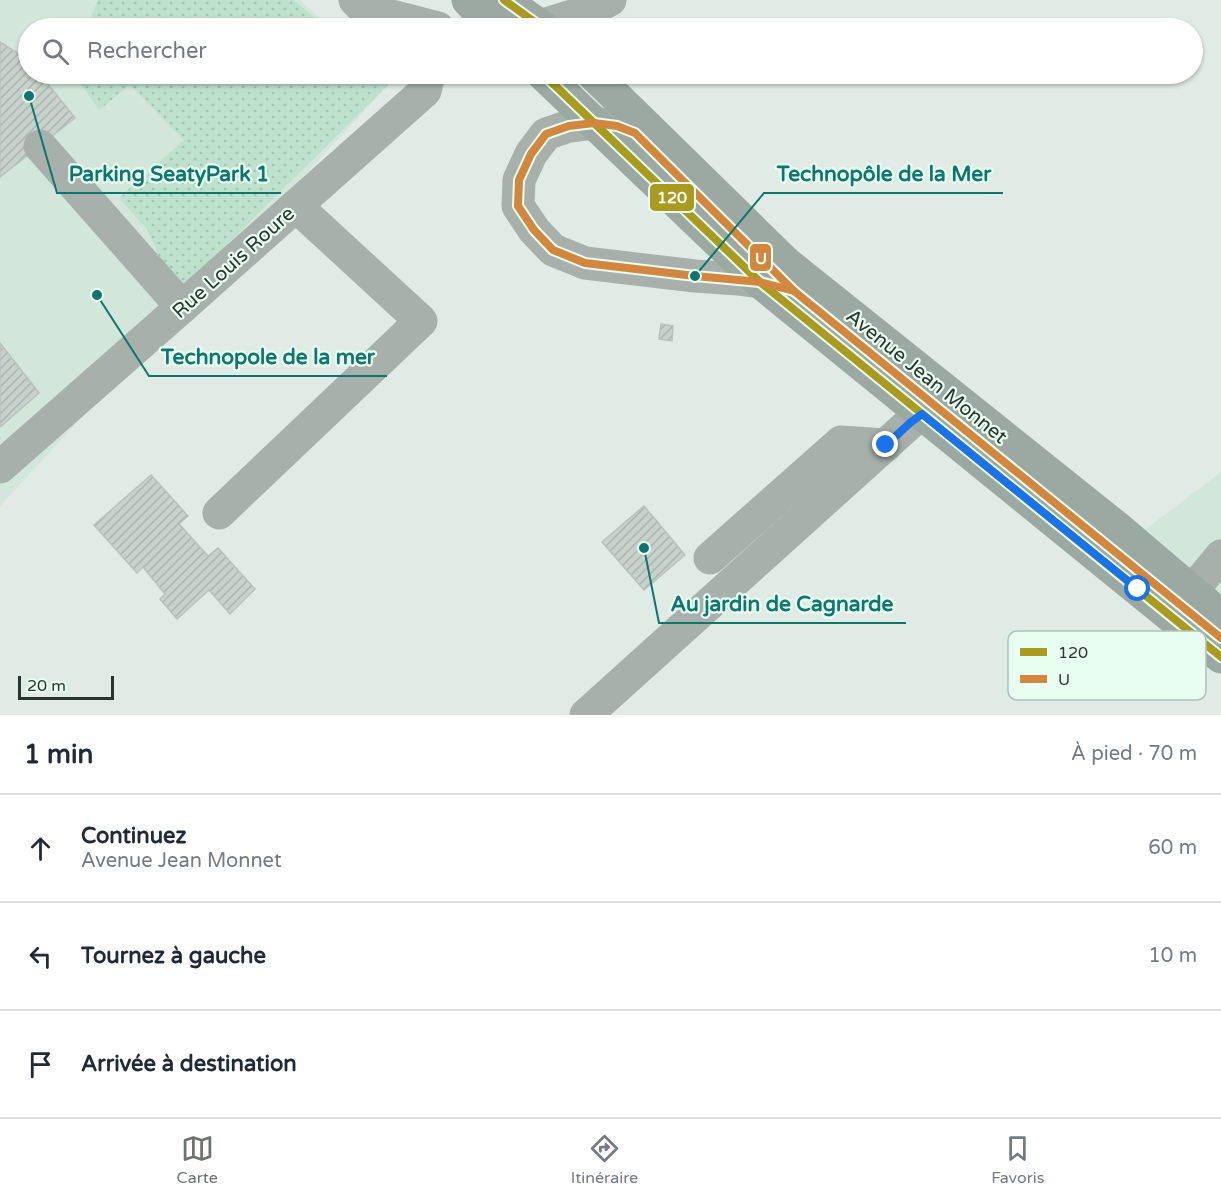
<!DOCTYPE html>
<html lang="fr">
<meta charset="utf-8">
<style>
body{margin:0;font-family:"Varela Round",sans-serif;background:#f6f6f7;color:#1f2937}
.scale{position:absolute;left:18px;bottom:15px;width:96px;box-sizing:border-box;padding-left:6px;border:3px solid #2a332e;border-top:0;font-size:16px;line-height:21px;white-space:nowrap;color:#2a332e;-webkit-text-stroke:4px #e8fef1;paint-order:stroke}
.stop{position:absolute;width:18px;height:18px;margin:-14px;border:4px solid #1a73e8;border-radius:50%;background:#fff}
.stop.end{background:#1a73e8;border-color:#fff;box-shadow:0 2px 6px #0008}
.list{margin:0;padding:0;list-style:none}
h2{display:flex;justify-content:space-between;align-items:center;height:78px;margin:0;padding:0 24px;font-size:26px}
h2 small{font-size:20px;font-weight:400;color:#747a83}
.list li{display:grid;grid-template-columns:39px 1fr auto;gap:18px;align-items:center;box-sizing:border-box;height:108px;padding:0 24px;border-top:2px solid #e0e1e3}
.list b{display:block;font-size:22px;white-space:nowrap}
.list p{margin:0;font-size:20px;white-space:nowrap;color:#747a83}
.list em{font-size:20px;font-style:normal;color:#747a83}
.icon{flex:none;width:33px;height:33px;fill:none;stroke:currentColor;stroke-width:2;stroke-linecap:round;stroke-linejoin:round}
.map{position:relative;flex:none;width:1221px;height:715px;overflow:hidden}
.search{position:absolute;background:#fff;box-shadow:0 2px 4px #0004;left:18px;right:18px;top:18px;height:66px;display:flex;align-items:center;gap:15px;box-sizing:border-box;padding:0 21px;border-radius:33px;color:#747a83;font-size:22px}
.sheet{height:402px;background:#fff}
nav{display:flex;justify-content:space-around;align-items:center;box-sizing:border-box;height:84px;border-top:2px solid #e0e1e3;background:#fff;font-size:16px;color:#747a83}
nav a{display:grid;justify-items:center;gap:3px}
nav .on{color:#6a736e}
.map>svg:first-child{display:block}
.built{fill:#d2e6da}
.grass{fill:url(#grass-dots)}
.building{fill:url(#building-hatch);stroke:#b9c2bc;stroke-width:1.5}
.lines{fill:none;stroke-linecap:round;stroke-linejoin:round}
.minor{stroke:#a7b0ab;stroke-width:33}
.major{stroke:#9ca9a2;stroke-width:33}
.bus-1-casing{stroke:#e8fef1;stroke-width:12}
.bus-2-casing{stroke:#e8fef1;stroke-width:12}
.bus-1{stroke:#a89b20;stroke-width:8}
.bus-2{stroke:#d2873f;stroke-width:8}
.route{stroke:#1a73e8;stroke-width:8}
.labels{text-anchor:middle;stroke-width:4.5;stroke-linejoin:round;paint-order:stroke}
.street-label{font-size:20px;fill:#2a332e;stroke:#e8fef1}
.key{fill:#e8fef1;stroke:#afc1b6;stroke-width:1.5}
.key-label{font-size:16px;fill:#2a332e}
.leader{fill:none;stroke:#0f766e;stroke-width:2}
.callout-dot{fill:#0f766e;stroke:#e8fef1;stroke-width:2}
.callout-label{font-size:21px;text-anchor:middle;font-weight:bold;fill:#0f766e;stroke:#e8fef1;stroke-width:4.5;stroke-linejoin:round;paint-order:stroke}
.line-badge{stroke:#e8fef1;stroke-width:2}
.badge-label{font-size:16px;text-anchor:middle;font-weight:bold;fill:#fff}
</style>
<div class="map">
<svg width="1221" height="715" viewBox="0 0 1221 715">
<defs>
<pattern id="grass-dots" width="8" height="8" patternUnits="userSpaceOnUse" patternTransform="scale(1.5)"><rect width="8" height="8" fill="#bee1ce"/><path d="M2 2h.1M6 6h.1" fill="none" stroke="#a3c2b1" stroke-width="1.8" stroke-linecap="round"/></pattern>
<pattern id="building-hatch" width="6" height="6" patternUnits="userSpaceOnUse" patternTransform="scale(1.5)"><rect width="6" height="6" fill="#c8d2cd"/><path d="M-1 1l2-2M0 6l6-6M5 7l2-2" fill="none" stroke="#acb5b0"/></pattern>
</defs>
<rect width="100%" height="100%" fill="#e0ebe5"/>
<!-- built -->
<g class="built">
<polygon points="0,0 300,0 330,28 28,28 28,74 378,74 389,84 0,506"/>
<polygon points="1221,472 1221,594 1146,529"/>
</g>
<!-- grass -->
<g class="grass">
<polygon points="98,0 294,0 326,28 87,28"/>
<polygon points="74,74 377,74 389,84 185,286 163,266 147,229 119,198 184,140 130,85 99,110"/>
</g>
<!-- building -->
<g class="building">
<polygon points="0,42 28,60 28,74 40,74 75,118 0,177"/>
<polygon points="661,324 673,326 672,341 659,339"/>
<polygon points="0,343 39,393 0,427"/>
<polygon points="151,475 188,516 179,524 208,556 218,548 255,589 230,614 209,590 177,619 160,599 165,594 143,567 137,573 94,525"/>
<polygon points="644,506 685,555 644,590 602,542"/>
</g>
<g class="lines">
<!-- minor -->
<g class="minor">
<polyline points="355,0 364,9 438,28"/>
<polyline points="490,28 540,26 591,10 610,0"/>
<polyline points="40,146 182,307"/>
<polyline points="659,158 635,133 617,126 594,123 569,126 546,134 531,154 519,180 518,206 534,230 553,250 585,263 695,276 738,279 760,282 778,287"/>
<polyline points="0,467 182,307 425,91 429,74"/>
<polyline points="219,513 421,321 296,206"/>
<polyline points="710,558 841,442 886,445"/>
<polyline points="1192,591 1221,556"/>
<polyline points="586,715 911,422 922,414"/>
</g>
<!-- major -->
<g class="major">
<polyline points="468,0 494,28"/>
<polyline points="504,0 543,28"/>
<polyline points="543,74 760,282 1221,657"/>
<polyline points="593,74 786,263 1120,530 1221,616"/>
</g>
<defs>
<g id="bus-1">
<polyline points="504,0 543,28"/>
<polyline points="543,74 760,282 1221,657"/>
</g>
<g id="bus-2">
<polygon points="594,123 617,126 635,133 794,291 760,282 695,276 585,263 553,250 534,230 518,206 519,180 531,154 546,134 569,126"/>
<polyline points="794,291 1221,638"/>
</g>
</defs>
<!-- bus-1 casing -->
<use href="#bus-1" class="bus-1-casing"/>
<!-- bus-2 casing -->
<use href="#bus-2" class="bus-2-casing"/>
<!-- bus-1 -->
<use href="#bus-1" class="bus-1"/>
<!-- bus-2 -->
<use href="#bus-2" class="bus-2"/>
</g>
<g class="lines">
<!-- route -->
<polyline class="route" points="886,445 911,422 922,414 1138,589"/>
</g>
<g class="labels">
<!-- street labels -->
<g class="street-label">
<text transform="translate(233 262) rotate(-42)" y="7">Rue Louis Roure</text>
<text transform="translate(927 376) rotate(39)" y="7">Avenue Jean Monnet</text>
</g>
</g>
<!-- legend -->
<rect x="1008" y="631" width="198" height="69" rx="9" class="key"/>
<rect x="1020" y="648" width="27" height="8" fill="#a89b20"/>
<rect x="1020" y="675" width="27" height="8" fill="#d2873f"/>
<g class="key-label">
<text x="1058" y="658">120</text>
<text x="1058" y="685">U</text>
</g>
<!-- callouts -->
<path class="leader" d="M695 276L764 193H1003M29 96L57 193H281M97 295L149 376H387M644 548L659 623H906"/>
<g class="callout-dot">
<circle cx="695" cy="276" r="6"/>
<circle cx="29" cy="96" r="6"/>
<circle cx="97" cy="295" r="6"/>
<circle cx="644" cy="548" r="6"/>
</g>
<g class="callout-label">
<text x="884" y="181">Technopôle de la Mer</text>
<text x="169" y="181">Parking SeatyPark 1</text>
<text x="268" y="364">Technopole de la mer</text>
<text x="782" y="611">Au jardin de Cagnarde</text>
</g>
<g class="line-badge">
<rect x="649" y="183" width="46" height="29" rx="6" fill="#a89b20"/>
<rect x="749" y="243" width="23" height="29" rx="6" fill="#d2873f"/>
</g>
<g class="badge-label">
<text x="672" y="203">120</text>
<text x="761" y="264">U</text>
</g>
</svg>
<div class="scale">20 m</div>
<div class="stop" style="left:1138px;top:589px"></div>
<div class="stop end" style="left:886px;top:445px"></div>
<div class="search"><svg class="icon" aria-label="search" viewBox="0 0 24 24"><circle cx="10" cy="10" r="6"/><path d="M15 15l6 6"/></svg>Rechercher</div>
</div>
<section class="sheet">
<h2>1 min<small>À pied · 70 m</small></h2>
<ul class="list">
<li><svg class="icon" aria-label="ahead" viewBox="0 0 24 24"><path d="M12 20V5M6 11l6-6 6 6"/></svg><div><b>Continuez</b><p>Avenue Jean Monnet</p></div><em>60 m</em></li>
<li><svg class="icon" aria-label="left" viewBox="0 0 24 24"><path d="M17 20v-9H6M10 6l-5 5 5 5"/></svg><div><b>Tournez à gauche</b></div><em>10 m</em></li>
<li><svg class="icon" aria-label="arrive" viewBox="0 0 24 24"><path d="M6 21V4h12l-3 4 3 4H6"/></svg><div><b>Arrivée à destination</b></div></li>
</ul>
</section>
<nav>
<a class="on"><svg class="icon" aria-label="map" viewBox="0 0 24 24"><path d="M3 6l6-2 6 2 6-2v14l-6 2-6-2-6 2zM9 4v14M15 6v14"/></svg>Carte</a>
<a><svg class="icon" aria-label="directions" viewBox="0 0 24 24"><path d="M12 3l9 9-9 9-9-9zM9 14v-3h6M13 9l2 2-2 2"/></svg>Itinéraire</a>
<a><svg class="icon" aria-label="saved" viewBox="0 0 24 24"><path d="M7 4h10v16l-5-4-5 4z"/></svg>Favoris</a>
</nav>
